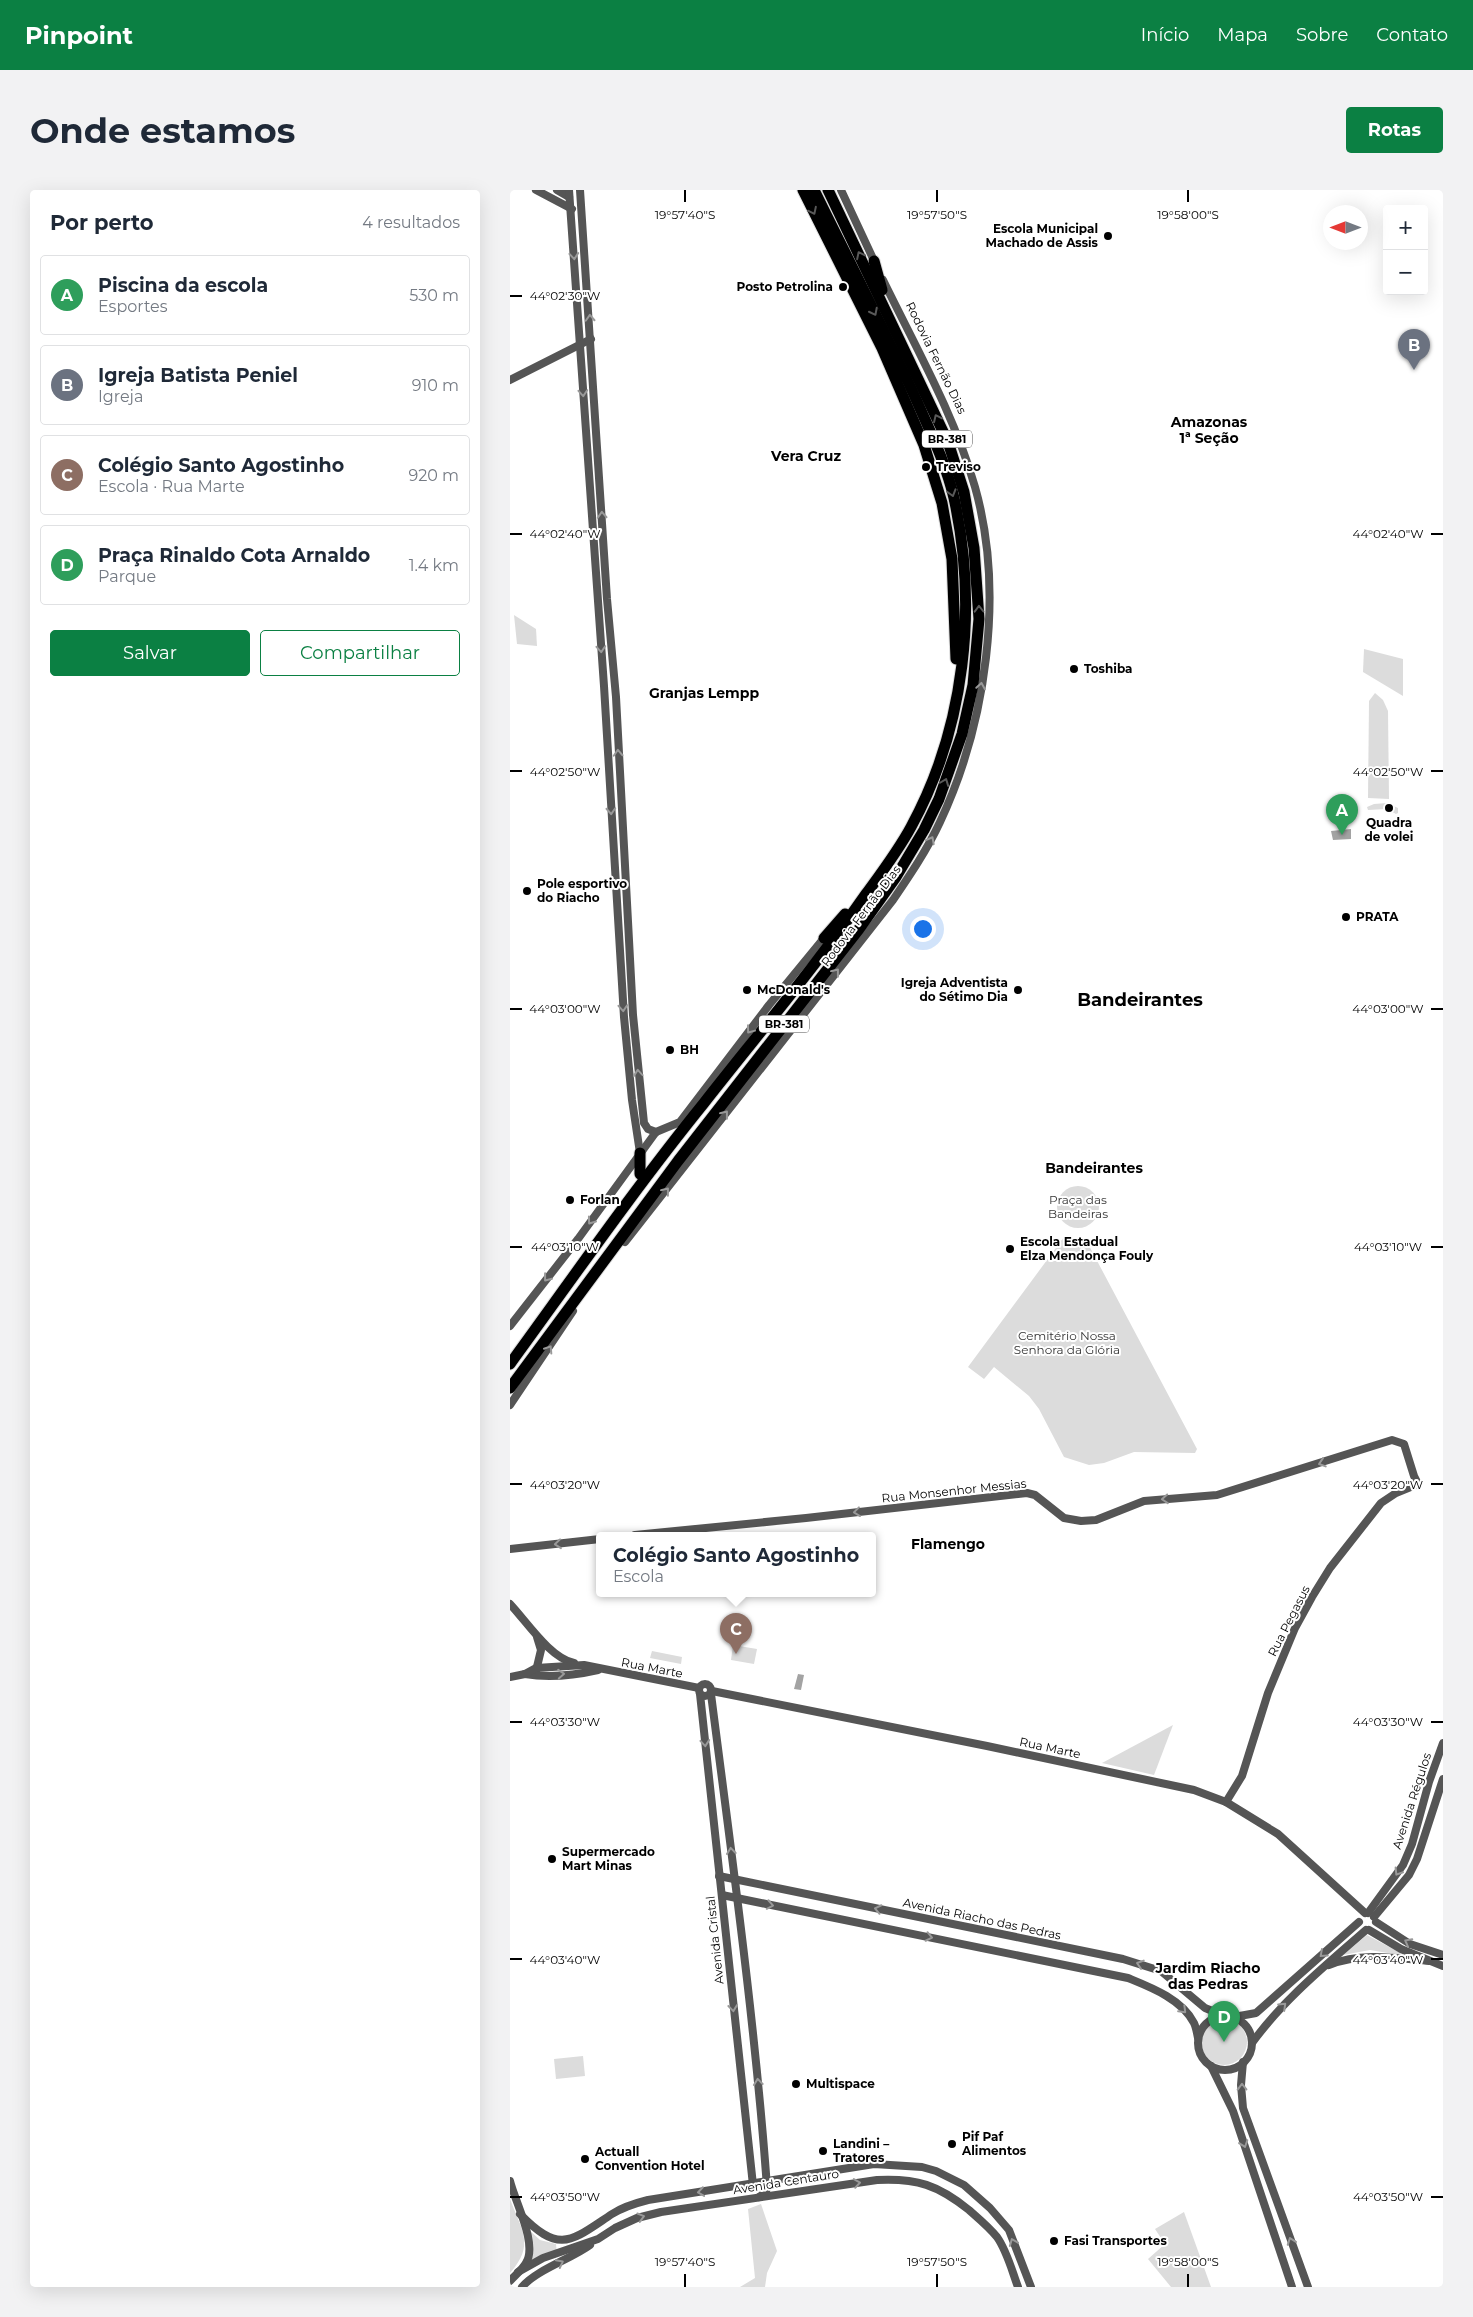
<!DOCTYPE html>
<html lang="pt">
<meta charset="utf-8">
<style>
body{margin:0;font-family:Montserrat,sans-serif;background:#f2f2f3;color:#1f2937}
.controls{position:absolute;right:15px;top:15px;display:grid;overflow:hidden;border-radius:5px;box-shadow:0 5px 20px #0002}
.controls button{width:45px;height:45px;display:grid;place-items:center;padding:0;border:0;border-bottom:1px solid #e0e1e3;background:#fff;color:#1f2937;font:25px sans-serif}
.compass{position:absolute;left:813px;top:15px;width:45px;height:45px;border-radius:50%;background:#fff;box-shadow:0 5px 20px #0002;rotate:270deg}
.you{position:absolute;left:412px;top:738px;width:18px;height:18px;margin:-12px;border:4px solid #fff;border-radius:50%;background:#1a73e8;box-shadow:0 0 0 8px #1a73e833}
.badge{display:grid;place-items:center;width:32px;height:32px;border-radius:50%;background:#0b8043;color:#fff;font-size:16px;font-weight:700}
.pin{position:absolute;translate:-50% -41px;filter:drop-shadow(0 1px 2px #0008)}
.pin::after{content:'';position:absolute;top:26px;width:18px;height:15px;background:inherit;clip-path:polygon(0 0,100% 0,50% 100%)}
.popup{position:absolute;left:86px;top:1342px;width:280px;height:65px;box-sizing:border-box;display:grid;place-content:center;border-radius:5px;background:#fff;filter:drop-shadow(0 1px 4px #0005);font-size:16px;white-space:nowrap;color:#747a83}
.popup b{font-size:19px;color:#1f2937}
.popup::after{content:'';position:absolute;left:50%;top:100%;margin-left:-10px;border:10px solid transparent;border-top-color:#fff}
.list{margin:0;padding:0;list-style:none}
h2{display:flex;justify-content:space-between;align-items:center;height:65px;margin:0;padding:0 20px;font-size:21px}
h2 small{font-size:16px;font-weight:400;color:#747a83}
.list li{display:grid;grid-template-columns:32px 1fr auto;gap:15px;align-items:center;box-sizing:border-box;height:80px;margin:0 10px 10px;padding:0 10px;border:1px solid #e0e1e3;border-radius:5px}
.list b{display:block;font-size:19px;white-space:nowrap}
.list p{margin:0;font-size:16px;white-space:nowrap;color:#747a83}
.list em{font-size:16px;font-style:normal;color:#747a83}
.actions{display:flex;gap:10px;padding:15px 20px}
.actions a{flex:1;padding:11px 0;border:1px solid #0b8043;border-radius:5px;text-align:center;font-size:18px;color:#0b8043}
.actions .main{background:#0b8043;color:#fff}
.map{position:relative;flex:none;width:933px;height:2097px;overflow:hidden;border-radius:5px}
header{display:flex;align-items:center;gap:30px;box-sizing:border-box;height:70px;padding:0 25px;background:#0b8043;color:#fff}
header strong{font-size:24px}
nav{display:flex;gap:28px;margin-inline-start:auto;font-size:18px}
.intro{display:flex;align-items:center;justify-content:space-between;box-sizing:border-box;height:120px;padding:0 30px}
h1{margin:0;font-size:35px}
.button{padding:12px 22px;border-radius:5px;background:#0b8043;color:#fff;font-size:18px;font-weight:700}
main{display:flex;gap:30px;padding:0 30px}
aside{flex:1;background:#fff;border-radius:5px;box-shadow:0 5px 20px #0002}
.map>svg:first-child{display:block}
.green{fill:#dcdcdc}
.water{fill:#a3a3a3}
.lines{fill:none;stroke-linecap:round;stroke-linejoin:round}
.motorway-casing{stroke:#dbdbdb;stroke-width:13}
.tertiary{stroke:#555;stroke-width:8}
.motorway{stroke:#000;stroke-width:11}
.oneway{stroke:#595959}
.oneway2{stroke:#999}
.ticks{fill:none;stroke:#000;stroke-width:2}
.poi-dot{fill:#000;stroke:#fff;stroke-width:2}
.labels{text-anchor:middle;stroke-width:4;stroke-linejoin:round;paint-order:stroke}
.shield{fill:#fff;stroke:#4c4c4c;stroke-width:1}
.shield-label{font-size:11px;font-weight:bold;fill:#000}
.poi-label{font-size:12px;font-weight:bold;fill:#000;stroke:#fff;text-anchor:start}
.street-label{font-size:12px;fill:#000;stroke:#fff}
.park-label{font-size:12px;fill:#333;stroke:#fff}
.neighbourhood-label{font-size:14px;font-weight:bold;fill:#000;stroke:#fff}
.district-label{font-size:18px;font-weight:bold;fill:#000;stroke:#fff}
.ticks-label{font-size:12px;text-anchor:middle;fill:#000;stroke:#fff;stroke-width:4;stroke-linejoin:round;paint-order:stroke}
</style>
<header>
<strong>Pinpoint</strong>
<nav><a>Início</a><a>Mapa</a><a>Sobre</a><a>Contato</a></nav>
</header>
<div class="intro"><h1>Onde estamos</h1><a class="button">Rotas</a></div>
<main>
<aside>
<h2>Por perto<small>4 resultados</small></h2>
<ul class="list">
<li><span class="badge" style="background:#2e9e5b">A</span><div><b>Piscina da escola</b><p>Esportes</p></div><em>530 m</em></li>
<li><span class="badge" style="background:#6b7280">B</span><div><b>Igreja Batista Peniel</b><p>Igreja</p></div><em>910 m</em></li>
<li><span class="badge" style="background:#8d6e63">C</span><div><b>Colégio Santo Agostinho</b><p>Escola · Rua Marte</p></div><em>920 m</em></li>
<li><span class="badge" style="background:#2e9e5b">D</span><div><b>Praça Rinaldo Cota Arnaldo</b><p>Parque</p></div><em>1.4 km</em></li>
</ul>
<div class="actions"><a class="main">Salvar</a><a>Compartilhar</a></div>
</aside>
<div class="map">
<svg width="933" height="2097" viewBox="0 0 933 2097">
<rect width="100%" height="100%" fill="#fff"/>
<!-- green -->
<g class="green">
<polygon points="4,425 26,439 27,456 7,454"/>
<polygon points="854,459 893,469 893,506 853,482"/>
<polygon points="865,503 873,510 878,521 879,609 858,608 859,511"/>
<polygon points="830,606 845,613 834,637 819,629"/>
<polygon points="877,613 888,618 888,623 886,624 877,619 858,620 857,617 864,614"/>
<circle cx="568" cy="1017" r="21"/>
<polygon points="554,1047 576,1050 687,1259 685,1263 624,1262 594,1273 579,1275 554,1267 529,1219 519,1206 484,1177 474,1189 458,1177"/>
<polygon points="223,1455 247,1459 244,1474 221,1470"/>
<polygon points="142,1461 172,1467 171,1474 140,1468"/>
<polygon points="663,1535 644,1585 592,1573"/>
<polygon points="857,1745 896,1766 860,1760 833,1765"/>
<circle cx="714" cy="1852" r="23"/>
<polygon points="73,1866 75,1886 46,1889 44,1869"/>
<path d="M0,2009C12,2041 25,2055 0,2083Z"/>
<polygon points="251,2014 267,2061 257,2083 255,2097 230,2097 245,2088 238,2019"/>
<polygon points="674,2022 701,2097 661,2097 638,2069 655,2054 645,2039"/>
<polygon points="18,2039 30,2050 46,2054 47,2064 20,2074 22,2048"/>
</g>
<!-- water -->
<g class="water">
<polygon points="841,639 841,649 823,650 821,641"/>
<polygon points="288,1484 294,1485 291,1500 284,1499"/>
</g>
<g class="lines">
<defs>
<g id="motorway">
<polyline points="293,0 372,158 414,255 432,313 442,369 446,469"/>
<polyline points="364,71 372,100"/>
<polyline points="314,748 335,724"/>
<polyline points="130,963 130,984"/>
<path d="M0,1174C64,1086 126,997 194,913C248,844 306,776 356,704C372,682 388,661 401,637C455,538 468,417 444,308C436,273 419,239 405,207C373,137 338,69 304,0"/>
<polyline points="0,1198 168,971 349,739 386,687 414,640 429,609 452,544 463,495 469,429 464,358 454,302 438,252 318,0"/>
</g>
</defs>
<!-- motorway casing -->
<use href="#motorway" class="motorway-casing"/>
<!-- tertiary -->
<g class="tertiary">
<polyline points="26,0 62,19"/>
<polyline points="47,0 59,7"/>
<polyline points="59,0 94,496 114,827 122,910 130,963"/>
<polyline points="70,0 97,409 106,507 123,825 134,933 138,939 146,942"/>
<polyline points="331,0 366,75"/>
<polyline points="0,190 81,149"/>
<path d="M115,1052L383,710C400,685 417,660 430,632C476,534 495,403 465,297C444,224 406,158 373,90"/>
<polyline points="0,1136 68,1049 146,942 170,932 259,815 314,748"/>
<polyline points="0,1215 63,1121"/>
<polyline points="125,1345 296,1328 517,1303 525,1305 554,1328 571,1331 586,1330 634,1311 707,1305 882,1250 894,1254 904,1286 908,1294 886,1303 871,1313 820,1378 802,1407 785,1438 758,1503 732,1586 716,1612"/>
<polyline points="0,1359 90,1349"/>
<path d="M0,1414C17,1432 40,1468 64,1473"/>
<polyline points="26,1481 31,1460 27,1447"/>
<path d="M15,1484C38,1488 66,1485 88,1480"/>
<polyline points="0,1487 15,1484 26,1478 74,1475 189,1498"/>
<circle cx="195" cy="1500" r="6"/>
<polyline points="202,1501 477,1556 684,1600 716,1612 768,1644 855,1723"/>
<polyline points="190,1504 243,1995"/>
<path d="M201,1504C222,1668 245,1832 257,1997L256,2002L249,2007"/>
<polyline points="209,1686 613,1769 651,1781 695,1818 715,1826"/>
<path d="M212,1705L618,1788C640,1797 672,1809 684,1833C686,1837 687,1843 688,1848"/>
<polyline points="858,1723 893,1675 902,1654 919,1592 933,1553"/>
<polyline points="864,1727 899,1685 907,1669 933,1589"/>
<polyline points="866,1732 900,1754 933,1765"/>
<polyline points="859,1740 891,1759 933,1776"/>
<path d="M819,1775C852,1762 885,1768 919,1771"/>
<circle cx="715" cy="1853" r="27"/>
<polyline points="724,1827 746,1823 849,1732"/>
<path d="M742,1853C773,1810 816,1775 856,1740"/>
<polyline points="733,1872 731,1895 733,1918 798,2097"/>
<polyline points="701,1876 723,1921 782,2097"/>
<path d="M0,1991C5,2012 28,2054 16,2073C12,2080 5,2085 0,2091"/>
<path d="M10,2024C50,2065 61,2051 102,2024C113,2017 126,2013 138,2010L364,1974L412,1977L426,1981L454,1995L480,2018L499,2040L521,2097"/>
<path d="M8,2082L33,2068L88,2049L105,2038L127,2028L151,2022L367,1990C407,1988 428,1995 459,2020C468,2028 479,2037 487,2047C497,2061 502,2081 508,2097"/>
<path d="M12,2097C26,2080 61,2069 80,2055"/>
</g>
<!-- motorway -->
<use href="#motorway" class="motorway"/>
</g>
<!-- one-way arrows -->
<defs><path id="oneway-chevron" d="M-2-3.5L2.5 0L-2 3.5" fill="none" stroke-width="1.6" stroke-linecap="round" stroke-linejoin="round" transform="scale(1.25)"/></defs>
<g class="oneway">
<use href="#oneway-chevron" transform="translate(303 21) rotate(64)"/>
<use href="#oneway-chevron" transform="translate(350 65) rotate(-116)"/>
<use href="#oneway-chevron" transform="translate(364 122) rotate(63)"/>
<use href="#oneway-chevron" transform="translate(427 228) rotate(-115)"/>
<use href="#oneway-chevron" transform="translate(442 303) rotate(74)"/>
<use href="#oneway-chevron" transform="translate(469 419) rotate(-91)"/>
<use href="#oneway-chevron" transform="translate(435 592) rotate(-69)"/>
</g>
<g class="oneway2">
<use href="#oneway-chevron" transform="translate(64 66) rotate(85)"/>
<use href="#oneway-chevron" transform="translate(80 128) rotate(-93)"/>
<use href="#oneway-chevron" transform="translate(73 203) rotate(86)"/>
<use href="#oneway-chevron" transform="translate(92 325) rotate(-93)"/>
<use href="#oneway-chevron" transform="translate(91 459) rotate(86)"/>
<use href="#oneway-chevron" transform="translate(471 496) rotate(-81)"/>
<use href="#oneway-chevron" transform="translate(108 563) rotate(-93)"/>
<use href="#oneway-chevron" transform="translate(101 621) rotate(87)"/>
<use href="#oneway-chevron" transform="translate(421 650) rotate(-62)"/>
<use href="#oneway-chevron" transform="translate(326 782) rotate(-52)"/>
<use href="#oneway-chevron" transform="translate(113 818) rotate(86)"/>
<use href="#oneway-chevron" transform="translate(240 840) rotate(127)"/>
<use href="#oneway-chevron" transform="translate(128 883) rotate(-95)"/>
<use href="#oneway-chevron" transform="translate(215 924) rotate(-52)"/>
<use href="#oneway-chevron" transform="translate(156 1001) rotate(-52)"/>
<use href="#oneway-chevron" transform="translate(81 1031) rotate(126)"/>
<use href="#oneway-chevron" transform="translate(37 1088) rotate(128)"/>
<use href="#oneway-chevron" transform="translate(39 1159) rotate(-57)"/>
<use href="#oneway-chevron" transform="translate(812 1273) rotate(162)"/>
<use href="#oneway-chevron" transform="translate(655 1309) rotate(176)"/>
<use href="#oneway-chevron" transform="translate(347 1322) rotate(173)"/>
<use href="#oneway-chevron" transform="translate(48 1354) rotate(174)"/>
<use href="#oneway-chevron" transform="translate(51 1484) rotate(-4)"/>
<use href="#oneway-chevron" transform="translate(195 1553) rotate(85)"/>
<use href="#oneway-chevron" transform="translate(221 1661) rotate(-97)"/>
<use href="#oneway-chevron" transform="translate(888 1682) rotate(122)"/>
<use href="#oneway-chevron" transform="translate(260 1715) rotate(11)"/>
<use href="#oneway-chevron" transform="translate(368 1719) rotate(-168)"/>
<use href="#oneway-chevron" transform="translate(419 1747) rotate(12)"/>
<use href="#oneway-chevron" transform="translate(898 1752) rotate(-152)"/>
<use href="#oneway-chevron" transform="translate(813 1764) rotate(138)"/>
<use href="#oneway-chevron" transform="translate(630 1774) rotate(-162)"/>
<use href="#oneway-chevron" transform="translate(773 1816) rotate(-44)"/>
<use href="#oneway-chevron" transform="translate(223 1818) rotate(84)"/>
<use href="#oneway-chevron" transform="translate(673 1820) rotate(45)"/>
<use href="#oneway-chevron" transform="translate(248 1892) rotate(-96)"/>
<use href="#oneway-chevron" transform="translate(732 1897) rotate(-91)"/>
<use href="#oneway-chevron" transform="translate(734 1954) rotate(71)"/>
<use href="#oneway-chevron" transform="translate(347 1993) rotate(-9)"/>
<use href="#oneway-chevron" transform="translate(191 2002) rotate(172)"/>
<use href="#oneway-chevron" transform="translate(131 2027) rotate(-16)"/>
<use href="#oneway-chevron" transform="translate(781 2051) rotate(-110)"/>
<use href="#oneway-chevron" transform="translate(503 2052) rotate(-112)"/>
<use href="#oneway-chevron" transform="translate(50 2073) rotate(-27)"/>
</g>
<!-- ticks -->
<path class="ticks" d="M175,0V12M427,0V12M678,0V12M0,106H12M0,344H12M921,344H933M0,581H12M921,581H933M0,819H12M921,819H933M0,1057H12M921,1057H933M0,1294H12M921,1294H933M0,1532H12M921,1532H933M0,1769H12M921,1769H933M0,2007H12M921,2007H933M175,2084V2097M427,2084V2097M678,2084V2097"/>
<!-- markers -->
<g class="poi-dot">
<circle cx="598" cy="46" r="5"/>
<circle cx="333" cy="97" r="5"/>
<circle cx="416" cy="277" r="5"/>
<circle cx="564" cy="479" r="5"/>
<circle cx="879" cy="618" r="5"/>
<circle cx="17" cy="701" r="5"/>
<circle cx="836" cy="727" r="5"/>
<circle cx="237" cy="800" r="5"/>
<circle cx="508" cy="800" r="5"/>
<circle cx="160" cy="860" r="5"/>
<circle cx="60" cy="1010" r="5"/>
<circle cx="500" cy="1059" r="5"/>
<circle cx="42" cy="1669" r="5"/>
<circle cx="286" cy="1894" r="5"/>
<circle cx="442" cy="1954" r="5"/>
<circle cx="313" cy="1961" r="5"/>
<circle cx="75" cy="1969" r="5"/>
<circle cx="544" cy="2051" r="5"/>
</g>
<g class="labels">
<!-- shield labels -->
<g class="shield">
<rect x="412" y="240.5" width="50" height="17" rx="4"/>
<rect x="249" y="825.5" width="50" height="17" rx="4"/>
</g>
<g class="shield-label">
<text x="437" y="253">BR-381</text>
<text x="274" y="838">BR-381</text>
</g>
<!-- poi labels -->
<g class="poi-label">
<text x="588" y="43" text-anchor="end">Escola Municipal<tspan x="588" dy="14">Machado de Assis</tspan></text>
<text x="323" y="101" text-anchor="end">Posto Petrolina</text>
<text x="426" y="281">Treviso</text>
<text x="574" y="483">Toshiba</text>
<text x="879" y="637" text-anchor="middle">Quadra<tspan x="879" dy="14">de volei</tspan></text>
<text x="27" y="698">Pole esportivo<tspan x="27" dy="14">do Riacho</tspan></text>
<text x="846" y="731">PRATA</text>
<text x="498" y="797" text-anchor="end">Igreja Adventista<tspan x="498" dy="14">do Sétimo Dia</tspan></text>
<text x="247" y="804">McDonald's</text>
<text x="170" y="864">BH</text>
<text x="70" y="1014">Forlan</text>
<text x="510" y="1056">Escola Estadual<tspan x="510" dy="14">Elza Mendonça Fouly</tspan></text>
<text x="52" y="1666">Supermercado<tspan x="52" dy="14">Mart Minas</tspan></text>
<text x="296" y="1898">Multispace</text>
<text x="452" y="1951">Pif Paf<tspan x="452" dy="14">Alimentos</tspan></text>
<text x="323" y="1958">Landini –<tspan x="323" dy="14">Tratores</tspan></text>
<text x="85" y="1966">Actuall<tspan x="85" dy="14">Convention Hotel</tspan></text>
<text x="554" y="2055">Fasi Transportes</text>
</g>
<!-- street labels -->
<g class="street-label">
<text transform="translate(426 168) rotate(64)" y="4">Rodovia Fernão Dias</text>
<text transform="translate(351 726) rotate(-53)" y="4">Rodovia Fernão Dias</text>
<text transform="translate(444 1301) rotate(-6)" y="4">Rua Monsenhor Messias</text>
<text transform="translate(779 1431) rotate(-63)" y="4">Rua Pegasus</text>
<text transform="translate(142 1478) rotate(11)" y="4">Rua Marte</text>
<text transform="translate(540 1558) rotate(12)" y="4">Rua Marte</text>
<text transform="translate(902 1611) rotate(-72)" y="4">Avenida Régulos</text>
<text transform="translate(472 1729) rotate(12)" y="4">Avenida Riacho das Pedras</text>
<text transform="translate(205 1750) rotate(-96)" y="4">Avenida Cristal</text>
<text transform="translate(276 1992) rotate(-9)" y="4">Avenida Centauro</text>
</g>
<!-- park labels -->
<g class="park-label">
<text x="568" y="1014">Praça das<tspan x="568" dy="14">Bandeiras</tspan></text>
<text x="557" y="1150">Cemitério Nossa<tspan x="557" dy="14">Senhora da Glória</tspan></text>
</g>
<!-- neighbourhood labels -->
<g class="neighbourhood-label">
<text x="699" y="237">Amazonas<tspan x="699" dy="16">1ª Seção</tspan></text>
<text x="296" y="271">Vera Cruz</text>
<text x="194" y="508">Granjas Lempp</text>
<text x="584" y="983">Bandeirantes</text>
<text x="438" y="1359">Flamengo</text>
<text x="698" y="1783">Jardim Riacho<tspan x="698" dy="16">das Pedras</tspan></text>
</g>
<!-- district labels -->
<g class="district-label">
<text x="630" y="816">Bandeirantes</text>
</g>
</g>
<g class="ticks-label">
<text x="175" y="29">19°57'40"S</text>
<text x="427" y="29">19°57'50"S</text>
<text x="678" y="29">19°58'00"S</text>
<text x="55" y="110">44°02'30"W</text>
<text x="878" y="348">44°02'40"W</text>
<text x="55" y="348">44°02'40"W</text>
<text x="878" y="586">44°02'50"W</text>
<text x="55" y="586">44°02'50"W</text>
<text x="878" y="823">44°03'00"W</text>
<text x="55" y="823">44°03'00"W</text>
<text x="878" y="1061">44°03'10"W</text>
<text x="55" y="1061">44°03'10"W</text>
<text x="878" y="1299">44°03'20"W</text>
<text x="55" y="1299">44°03'20"W</text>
<text x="878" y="1536">44°03'30"W</text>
<text x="55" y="1536">44°03'30"W</text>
<text x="878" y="1774">44°03'40"W</text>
<text x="55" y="1774">44°03'40"W</text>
<text x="878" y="2011">44°03'50"W</text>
<text x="55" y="2011">44°03'50"W</text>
<text x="175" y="2076">19°57'40"S</text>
<text x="427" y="2076">19°57'50"S</text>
<text x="678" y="2076">19°58'00"S</text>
</g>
</svg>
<div class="controls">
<button>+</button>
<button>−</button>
</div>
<svg class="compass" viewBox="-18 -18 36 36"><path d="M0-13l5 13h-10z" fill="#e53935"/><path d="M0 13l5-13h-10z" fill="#747a83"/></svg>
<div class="you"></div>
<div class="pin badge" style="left:832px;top:645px;background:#2e9e5b">A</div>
<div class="pin badge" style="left:904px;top:180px;background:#6b7280">B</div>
<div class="pin badge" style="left:226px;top:1464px;background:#8d6e63">C</div>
<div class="popup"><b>Colégio Santo Agostinho</b>Escola</div>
<div class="pin badge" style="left:714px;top:1852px;background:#2e9e5b">D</div>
</div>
</main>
